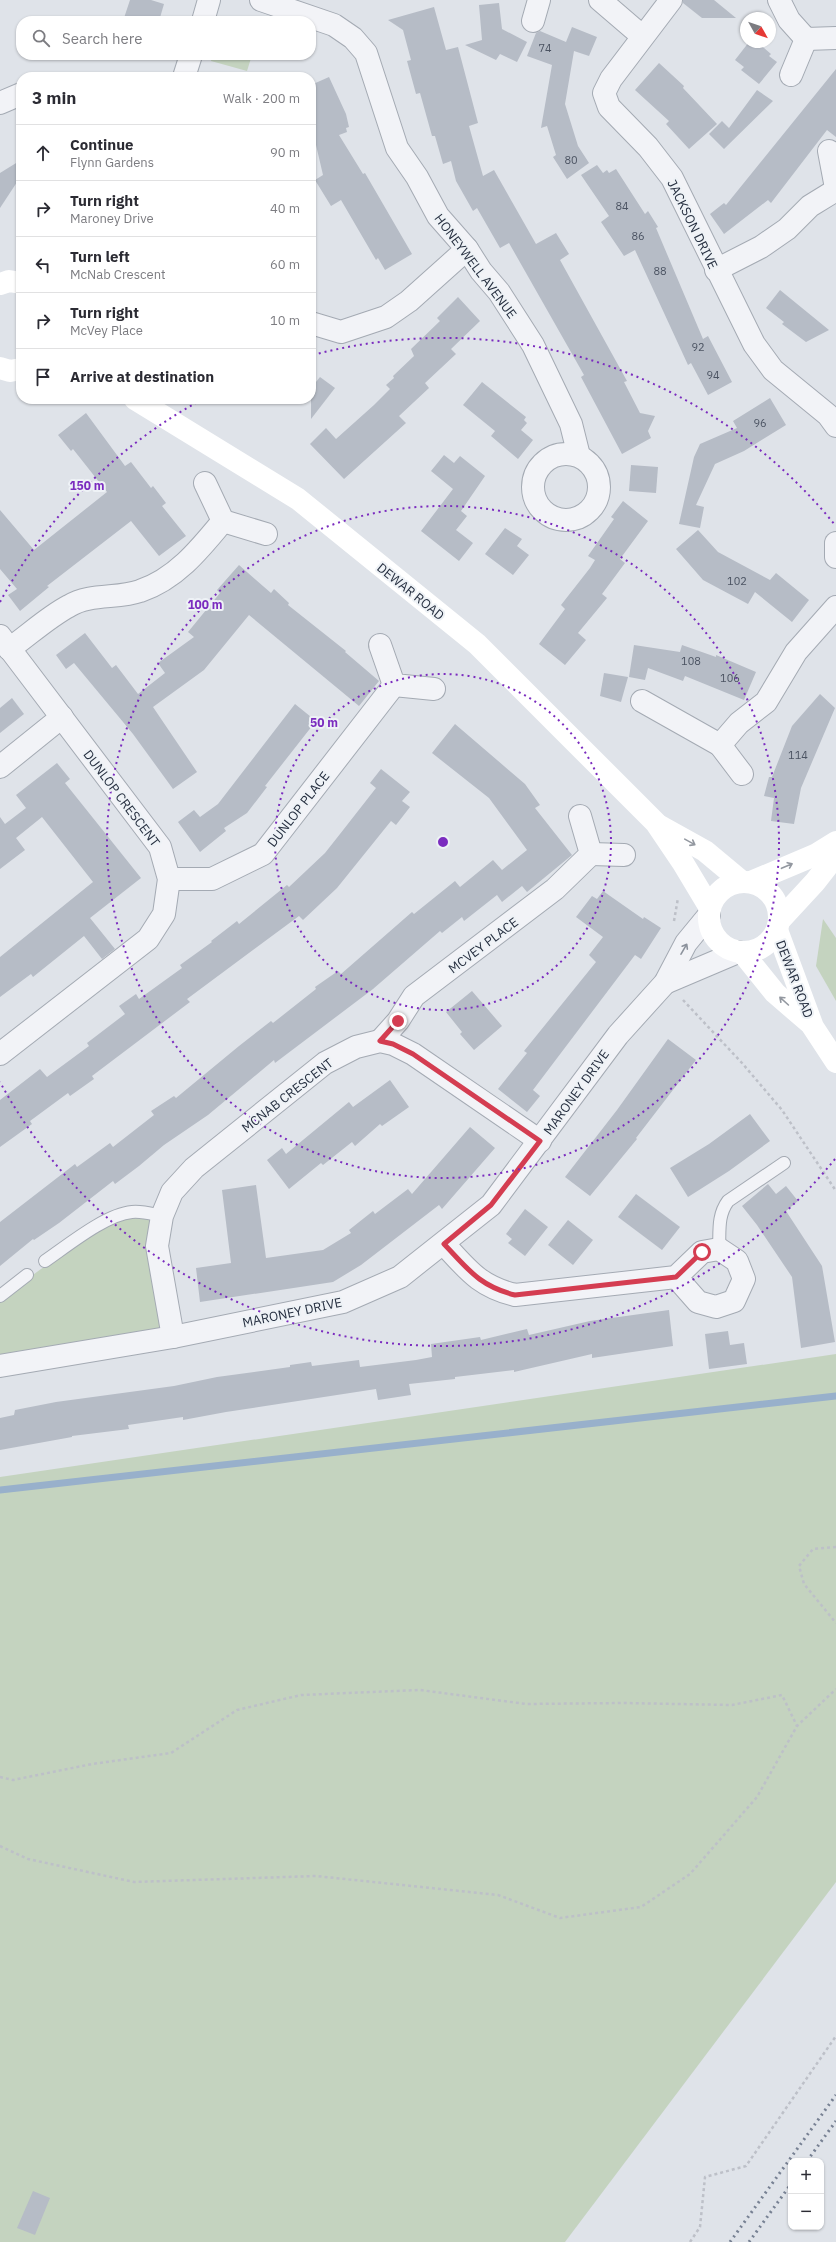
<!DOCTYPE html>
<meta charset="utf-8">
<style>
body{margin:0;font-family:"IBM Plex Sans",sans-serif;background:#f2f2f3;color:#2b2b33}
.controls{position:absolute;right:12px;bottom:12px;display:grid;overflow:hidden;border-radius:8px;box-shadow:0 1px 3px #0004}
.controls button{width:36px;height:36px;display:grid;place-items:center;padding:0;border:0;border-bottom:1px solid #e1e1e2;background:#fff;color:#2b2b33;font:20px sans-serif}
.compass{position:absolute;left:740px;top:12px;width:36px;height:36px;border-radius:50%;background:#fff;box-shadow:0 1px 3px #0004;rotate:130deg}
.stop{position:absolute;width:12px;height:12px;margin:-9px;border:3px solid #d43d51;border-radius:50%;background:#fff}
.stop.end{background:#d43d51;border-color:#fff;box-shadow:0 1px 4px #0008}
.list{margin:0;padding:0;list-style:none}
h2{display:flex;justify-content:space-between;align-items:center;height:52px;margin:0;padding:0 16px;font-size:17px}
h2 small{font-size:13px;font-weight:400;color:#7c7c81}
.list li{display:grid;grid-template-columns:26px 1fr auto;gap:12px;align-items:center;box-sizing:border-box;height:56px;padding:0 16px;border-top:1px solid #e1e1e2}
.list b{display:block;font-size:15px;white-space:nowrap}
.list p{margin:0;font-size:13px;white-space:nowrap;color:#7c7c81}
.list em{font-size:13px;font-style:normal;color:#7c7c81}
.icon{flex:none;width:22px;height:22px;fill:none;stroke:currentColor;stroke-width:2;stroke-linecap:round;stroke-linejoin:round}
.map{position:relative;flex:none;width:836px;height:2242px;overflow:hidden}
.search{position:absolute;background:#fff;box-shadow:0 1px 3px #0004;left:16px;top:16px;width:300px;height:44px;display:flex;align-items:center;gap:10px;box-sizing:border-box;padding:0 14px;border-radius:16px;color:#7c7c81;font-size:15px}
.panel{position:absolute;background:#fff;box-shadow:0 1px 3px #0004;left:16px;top:72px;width:300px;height:332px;border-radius:16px}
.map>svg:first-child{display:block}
.green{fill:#c4d3bf}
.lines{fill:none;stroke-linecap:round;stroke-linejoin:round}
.stream{stroke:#98b0cb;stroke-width:7}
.building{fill:#b6bcc6}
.lane-casing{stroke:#a4aab3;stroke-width:14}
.street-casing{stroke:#a4aab3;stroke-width:24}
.path{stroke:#bdc0c8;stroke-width:2.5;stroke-dasharray:3 3;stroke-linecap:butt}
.lane{stroke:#f2f3f7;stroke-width:12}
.street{stroke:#f2f3f7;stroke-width:22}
.secondary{stroke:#fff;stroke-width:22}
.rail{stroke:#778193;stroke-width:3;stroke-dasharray:2 4;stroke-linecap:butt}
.oneway{stroke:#9398a0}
.oneway2{stroke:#8c929c}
.route{stroke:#d43d51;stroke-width:5}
.ring{fill:none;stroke:#7b2cbf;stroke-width:2;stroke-dasharray:2 4}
.labels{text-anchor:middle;stroke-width:4;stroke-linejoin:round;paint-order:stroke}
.number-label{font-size:11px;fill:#4b5362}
.street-label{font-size:13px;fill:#273041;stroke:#eef2f6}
.centre{fill:#7b2cbf;stroke:#eef2f6;stroke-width:2}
.ring-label{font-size:12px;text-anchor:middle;font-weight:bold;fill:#7b2cbf;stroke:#eef2f6;stroke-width:4;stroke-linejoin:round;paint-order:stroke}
</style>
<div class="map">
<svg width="836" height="2242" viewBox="0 0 836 2242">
<rect width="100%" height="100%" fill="#dfe3e9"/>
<!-- green -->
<g class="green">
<polygon points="212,55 252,55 247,71 211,61"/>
<polygon points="823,919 836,938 836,1001 816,966"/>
<polygon points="133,1215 160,1218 170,1335 0,1362 0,1299 41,1269 115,1219"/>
<polygon points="836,1354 836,1882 565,2242 0,2242 0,1477"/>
</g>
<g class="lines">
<!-- stream -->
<polyline class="stream" points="0,1490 836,1396"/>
</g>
<!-- building -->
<g class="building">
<polygon points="130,0 151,0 164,4 159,21 123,21"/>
<polygon points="683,0 714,0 736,18 702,18 683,3"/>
<polygon points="499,3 502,29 527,42 517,62 500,54 496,60 465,45 482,40 479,5"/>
<polygon points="434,7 446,50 458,47 478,123 469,126 483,176 494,170 536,244 556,233 569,254 560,260 627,381 624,382 640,413 655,416 648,431 651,438 622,454 581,377 584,375 509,243 500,248 477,208 473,211 456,181 451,161 443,164 435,136 432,136 420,93 416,94 407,61 411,60 403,30 388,20"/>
<polygon points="572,27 597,37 589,56 574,51 565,104 578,146 589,163 567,179 553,157 556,155 547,126 541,128 552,65 527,56 536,33 540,31 566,42"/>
<polygon points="749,42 757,42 771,54 769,56 777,62 759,84 741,70 744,67 735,60"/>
<polygon points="659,63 684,86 683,88 717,124 689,149 666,124 669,121 635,90"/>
<polygon points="836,69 836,137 827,130 771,203 768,200 724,234 710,214 724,203 726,205"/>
<polygon points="329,77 346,114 349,127 346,128 347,132 339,135 363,174 365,173 412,254 385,270 378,258 376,260 341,200 331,206 315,180 323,175 316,145 311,146 311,85"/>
<polygon points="757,90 773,101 724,149 709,134 722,121 729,128"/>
<polygon points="21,160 21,176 0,208 0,173"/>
<polygon points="597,165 603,173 607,170 609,173 616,169 645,214 648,211 658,227 656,228 703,339 708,336 732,382 708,395 691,363 688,365 635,250 624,256 601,222 609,216 581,175"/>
<polygon points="780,290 829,330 806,342 782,324 784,322 766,308"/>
<polygon points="458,297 480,321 451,349 456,354 425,383 429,388 399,416 406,423 344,479 310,444 326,428 336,439 374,405 390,389 386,385 394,378 393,376 414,356 411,349 440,321 437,318"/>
<polygon points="320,377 335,388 311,419 311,388"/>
<polygon points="482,382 526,417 524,420 527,423 521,430 533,440 518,459 491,436 495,431 463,405"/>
<polygon points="770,398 786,425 744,451 715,464 696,505 704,507 700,528 679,524 694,457 700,444 737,428 733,421"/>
<polygon points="86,413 125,466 131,462 151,488 153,486 166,503 162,506 186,536 159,556 131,521 47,586 49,587 20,611 8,595 17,589 0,569 0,510 34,550 107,492 73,449 71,451 58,435"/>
<polygon points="444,455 454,463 460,456 485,476 461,511 467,516 456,530 473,543 459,561 421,531 453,489 431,471"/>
<polygon points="631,465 658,467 656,493 629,491"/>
<polygon points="623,501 648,521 620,559 625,563 602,594 607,598 578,633 586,640 565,665 539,644 565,609 561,605 590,568 595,560 588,556 614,519 611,517"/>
<polygon points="505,528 522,539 517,546 529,555 513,575 485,554"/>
<polygon points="698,530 718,552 770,580 776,573 809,600 792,622 755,592 748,604 703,580 676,549"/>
<polygon points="239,565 271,593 274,589 289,603 288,605 346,651 345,652 379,681 359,706 249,615 204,670 153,707 197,772 173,789 133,734 74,663 66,669 56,655 85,633 112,668 116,665 138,694 165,673 158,663 194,637 188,632 220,593 217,590"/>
<polygon points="634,645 680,652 682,645 716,657 716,655 756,672 744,700 685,676 683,681 648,668 645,680 629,677"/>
<polygon points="604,673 628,677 621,702 600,696"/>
<polygon points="820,694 835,708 801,788 794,824 771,821 774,798 764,796 769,777 772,777 792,726"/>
<polygon points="12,698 24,714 0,733 0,708"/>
<polygon points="295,704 316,721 265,786 267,787 247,813 224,828 226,831 200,852 178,822 194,810 200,817 218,804"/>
<polygon points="455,724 525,784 540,805 535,808 572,855 527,892 522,886 502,902 497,895 464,921 462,917 442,933 440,931 373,989 275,1063 274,1060 208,1115 164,1145 139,1166 115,1184 113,1181 59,1223 34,1240 33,1239 0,1266 0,1222 75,1164 77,1167 110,1143 113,1147 154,1115 151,1111 174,1096 176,1098 239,1046 271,1021 273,1023 316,989 315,987 338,971 341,974 412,912 414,914 455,881 460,887 493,860 502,870 527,850 489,798 432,753"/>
<polygon points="57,763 70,779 65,783 141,878 90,918 115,949 102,959 84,936 33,977 31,974 0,997 0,957 93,882 42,817 16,838 25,850 0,869 0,817 5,824 26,808 16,795"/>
<polygon points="381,769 410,792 402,801 410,807 396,825 391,821 337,888 303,920 299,916 187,999 190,1002 92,1076 94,1079 70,1096 68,1093 30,1121 32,1124 0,1147 0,1100 40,1069 47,1077 89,1046 87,1043 125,1014 119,1006 136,994 139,999 182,968 180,965 212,942 211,941 237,921 239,924 287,885 289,887 325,853 340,834 376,788 370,783"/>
<polygon points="603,891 643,919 644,917 661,928 641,959 635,955 533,1090 540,1096 527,1112 498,1089 527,1053 524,1051 596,962 589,955 603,937 576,917 592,896 597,899"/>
<polygon points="472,991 502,1026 474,1050 460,1034 462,1032 446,1012"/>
<polygon points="668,1039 696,1060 636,1138 637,1139 590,1196 565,1177 617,1110"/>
<polygon points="390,1080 409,1107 382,1126 380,1124 355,1146 352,1142 323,1165 321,1163 289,1189 267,1160 282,1148 286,1154 349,1102 353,1107"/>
<polygon points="750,1114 770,1141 729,1171 688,1197 670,1168 709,1144"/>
<polygon points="470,1127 495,1148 442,1209 439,1205 361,1265 333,1282 200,1302 196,1268 231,1263 222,1190 256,1185 266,1258 323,1250 351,1233 349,1230 373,1211 375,1214 408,1189 412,1194"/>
<polygon points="768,1184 776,1194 786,1186 798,1201 786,1211 822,1266 835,1342 801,1348 792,1277 757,1225 742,1206"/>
<polygon points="636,1194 680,1227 662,1250 618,1217"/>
<polygon points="525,1209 548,1227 525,1256 508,1243 512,1239 506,1234"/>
<polygon points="568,1220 593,1240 573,1265 548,1245"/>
<polygon points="669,1310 673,1346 592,1358 592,1354 514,1372 514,1370 455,1377 455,1379 409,1384 411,1395 378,1400 376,1389 226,1412 183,1420 183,1417 128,1425 129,1429 72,1436 72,1437 0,1450 0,1418 14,1415 15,1410 56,1402 174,1386 217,1377 290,1367 290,1365 311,1362 312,1366 359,1360 360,1367 416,1360 432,1357 431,1344 480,1337 481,1340 527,1329 529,1335 590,1321"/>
<polygon points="728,1331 730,1345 744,1343 747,1364 709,1369 705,1334"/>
<polygon points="33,2191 50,2198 35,2235 17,2228"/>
</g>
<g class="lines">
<defs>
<g id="lane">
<path d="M719,1249C720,1232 717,1216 728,1201L784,1163"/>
<path d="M45,1261C67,1246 106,1214 132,1212C143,1211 152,1214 162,1216"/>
<polyline points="0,1296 27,1275"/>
</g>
<g id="street">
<polyline points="261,0 334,25 353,38 366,53 397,148 417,177 438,216 467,249 481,271 499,292 533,345 571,424 579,456"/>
<polyline points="600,0 642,36"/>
<polyline points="671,0 611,79 604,93 609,107 648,147 672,178 754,344 773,370 828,415 836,426"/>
<polyline points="779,0 789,20 806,39 836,38"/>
<polyline points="203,21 209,0"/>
<polyline points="533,21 539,0"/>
<polyline points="791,75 806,39"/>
<polyline points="184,77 191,55"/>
<polyline points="0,103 21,94"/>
<polyline points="829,151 836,188"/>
<polyline points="716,270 761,247 787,229 810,206 836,190"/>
<polyline points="311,323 341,332 386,317 409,301 467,249"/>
<circle cx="566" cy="487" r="33"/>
<polyline points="205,483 223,521 266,534"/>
<polyline points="836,543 836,557"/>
<polyline points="0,636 160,847 169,879 164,914 148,939 0,1054"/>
<polyline points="380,645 394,685 434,689"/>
<path d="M9,649C29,635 48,617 69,606C90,593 118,599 140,591C176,579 200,549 223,521"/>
<polyline points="642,701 720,745 739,723 766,702 796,652 836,607"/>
<polyline points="720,745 742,774"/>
<polyline points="0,767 62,717"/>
<polyline points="591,854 624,855"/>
<polyline points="169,879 212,879 263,854 394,685"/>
<polyline points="665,983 738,952"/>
<polyline points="380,1041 398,1021 414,996 555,889 591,854 580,816"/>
<path d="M444,1244C468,1270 479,1286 515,1295L676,1277L698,1302L716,1307L734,1301L744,1279L737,1261L719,1249L702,1252L676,1277"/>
<polyline points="173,1337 157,1246 162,1216 172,1192 194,1168 325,1063 356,1047 380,1041 393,1044 413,1054 540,1141"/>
<polyline points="0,1366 173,1337 343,1302 400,1277 491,1205 618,1035 665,983 686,943 709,915"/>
</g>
</defs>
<!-- lane casing -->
<use href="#lane" class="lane-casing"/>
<!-- street casing -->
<use href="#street" class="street-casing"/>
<!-- path -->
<g class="path">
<polyline points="674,921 678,898"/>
<polyline points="683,1000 742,1063 782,1110 836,1191"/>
<polyline points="836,1547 813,1549 799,1566 804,1584 836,1623"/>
<polyline points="0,1777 13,1780 92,1764 171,1753 237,1710 301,1695 420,1690 526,1704 624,1703 732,1705 782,1695 797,1726"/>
<polyline points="0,1846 28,1859 134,1882 316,1876 498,1895 560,1918 641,1907 690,1874 757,1797 797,1726 836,1689"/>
<polyline points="690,2242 700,2227 705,2177 746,2166 836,2036"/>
</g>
<!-- lane -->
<use href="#lane" class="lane"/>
<!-- street -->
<use href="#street" class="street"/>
<!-- secondary -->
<g class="secondary">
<polyline points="0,284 9,281 21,283"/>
<polyline points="0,368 10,371 21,369"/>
<polyline points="135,399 298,499 477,644 656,823 683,863 710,908"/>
<polyline points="660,826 705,851 741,881"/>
<circle cx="744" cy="917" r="35"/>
<polyline points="751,882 815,855 836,842"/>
<polyline points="779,921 815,882 836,855"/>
<polyline points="777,930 813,1027 836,1062"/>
<polyline points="742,952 775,993 811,1024"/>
</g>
<!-- rail -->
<g class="rail">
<polyline points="807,2161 836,2121"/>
<polyline points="730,2242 836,2095"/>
<polyline points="749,2242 791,2184"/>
</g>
</g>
<!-- one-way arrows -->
<defs><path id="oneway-shaft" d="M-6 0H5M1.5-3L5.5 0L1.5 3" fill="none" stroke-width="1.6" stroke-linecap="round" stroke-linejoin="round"/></defs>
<g class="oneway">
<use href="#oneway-shaft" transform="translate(690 842) rotate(29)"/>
<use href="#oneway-shaft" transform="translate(787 866) rotate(-23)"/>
<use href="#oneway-shaft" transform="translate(784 1001) rotate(-138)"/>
</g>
<use class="oneway2" href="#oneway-shaft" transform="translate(684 949) rotate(-60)"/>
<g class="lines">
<!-- route -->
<path class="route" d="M398,1021L380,1041L393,1044L413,1054L540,1141L491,1205L444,1244C468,1269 479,1286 515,1295L676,1277L702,1252"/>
</g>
<!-- distance rings -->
<g class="ring">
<circle cx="443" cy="842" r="168"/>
<circle cx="443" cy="842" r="336"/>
<path d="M835 1159A504 504 0 0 1 0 1082M0 602A504 504 0 0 1 203 399M313 355A504 504 0 0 1 835 525"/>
</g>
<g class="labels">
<!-- number labels -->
<g class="number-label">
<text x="545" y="52">74</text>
<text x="571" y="164">80</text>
<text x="622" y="210">84</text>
<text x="638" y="240">86</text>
<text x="660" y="275">88</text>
<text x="698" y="351">92</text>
<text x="713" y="379">94</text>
<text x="760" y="427">96</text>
<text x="737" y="585">102</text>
<text x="691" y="665">108</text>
<text x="730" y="682">106</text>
<text x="798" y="759">114</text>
</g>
<!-- street labels -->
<g class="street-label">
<text transform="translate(693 224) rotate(64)" y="5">JACKSON DRIVE</text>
<text transform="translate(476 266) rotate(53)" y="5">HONEYWELL AVENUE</text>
<text transform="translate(411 591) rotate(39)" y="5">DEWAR ROAD</text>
<text transform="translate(122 798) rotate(53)" y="5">DUNLOP CRESCENT</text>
<text transform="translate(298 809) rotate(-52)" y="5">DUNLOP PLACE</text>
<text transform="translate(483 945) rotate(-37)" y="5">MCVEY PLACE</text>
<text transform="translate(795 979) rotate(69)" y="5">DEWAR ROAD</text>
<text transform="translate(576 1092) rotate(-54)" y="5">MARONEY DRIVE</text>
<text transform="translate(287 1095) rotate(-38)" y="5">MCNAB CRESCENT</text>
<text transform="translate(292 1312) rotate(-12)" y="5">MARONEY DRIVE</text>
</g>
</g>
<circle cx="443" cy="842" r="6" class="centre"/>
<g class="ring-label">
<text x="87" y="490">150 m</text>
<text x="205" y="609">100 m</text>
<text x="324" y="727">50 m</text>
</g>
</svg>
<div class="controls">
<button>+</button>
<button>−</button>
</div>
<svg class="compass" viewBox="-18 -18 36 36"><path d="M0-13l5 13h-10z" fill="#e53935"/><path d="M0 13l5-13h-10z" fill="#7c7c81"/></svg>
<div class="stop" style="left:702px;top:1252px"></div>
<div class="stop end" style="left:398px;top:1021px"></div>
<div class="search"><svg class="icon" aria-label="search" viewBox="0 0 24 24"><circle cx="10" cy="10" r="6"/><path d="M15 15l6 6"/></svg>Search here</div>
<section class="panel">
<h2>3 min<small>Walk · 200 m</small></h2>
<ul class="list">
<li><svg class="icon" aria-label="ahead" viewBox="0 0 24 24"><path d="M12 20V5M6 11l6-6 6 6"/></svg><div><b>Continue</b><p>Flynn Gardens</p></div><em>90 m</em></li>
<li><svg class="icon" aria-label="right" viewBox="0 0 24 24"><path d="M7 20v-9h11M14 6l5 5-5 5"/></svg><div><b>Turn right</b><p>Maroney Drive</p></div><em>40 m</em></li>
<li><svg class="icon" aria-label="left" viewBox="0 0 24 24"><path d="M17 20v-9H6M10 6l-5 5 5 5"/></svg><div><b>Turn left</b><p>McNab Crescent</p></div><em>60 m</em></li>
<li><svg class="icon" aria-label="right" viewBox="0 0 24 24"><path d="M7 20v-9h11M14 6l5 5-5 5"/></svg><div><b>Turn right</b><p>McVey Place</p></div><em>10 m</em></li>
<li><svg class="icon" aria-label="arrive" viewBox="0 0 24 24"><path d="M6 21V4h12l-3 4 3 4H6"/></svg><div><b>Arrive at destination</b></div></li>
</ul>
</section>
</div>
